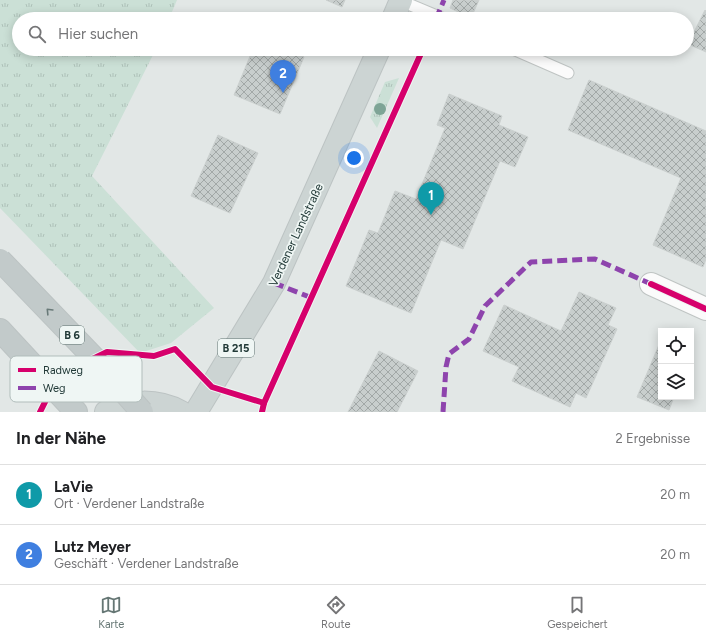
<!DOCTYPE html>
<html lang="de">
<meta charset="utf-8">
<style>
body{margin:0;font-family:Figtree,sans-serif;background:#f2f2f2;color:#202124}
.controls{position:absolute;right:12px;bottom:12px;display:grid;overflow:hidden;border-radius:0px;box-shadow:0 2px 10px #0003}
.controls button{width:36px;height:36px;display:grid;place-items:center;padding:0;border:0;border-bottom:1px solid #e0e0e0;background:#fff;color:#202124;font:20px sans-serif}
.you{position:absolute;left:354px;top:158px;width:14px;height:14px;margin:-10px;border:3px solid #fff;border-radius:50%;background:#1a73e8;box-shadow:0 0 0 6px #1a73e833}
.badge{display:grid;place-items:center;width:26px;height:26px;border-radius:50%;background:#657674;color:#fff;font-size:13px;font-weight:700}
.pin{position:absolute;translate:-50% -33px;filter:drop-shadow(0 1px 2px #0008)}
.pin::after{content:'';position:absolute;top:21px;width:14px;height:12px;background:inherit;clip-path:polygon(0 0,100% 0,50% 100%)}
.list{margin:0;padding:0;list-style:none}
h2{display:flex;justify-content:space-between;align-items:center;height:52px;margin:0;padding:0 16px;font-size:17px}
h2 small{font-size:13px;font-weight:400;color:#757577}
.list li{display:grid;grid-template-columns:26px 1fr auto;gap:12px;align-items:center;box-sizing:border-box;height:60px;padding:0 16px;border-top:1px solid #e0e0e0}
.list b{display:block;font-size:15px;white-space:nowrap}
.list p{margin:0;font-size:13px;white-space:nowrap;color:#757577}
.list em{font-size:13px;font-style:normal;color:#757577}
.icon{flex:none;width:22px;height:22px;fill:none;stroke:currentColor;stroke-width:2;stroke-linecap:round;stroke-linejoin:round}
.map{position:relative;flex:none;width:706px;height:412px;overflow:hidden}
.search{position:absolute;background:#fff;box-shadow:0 2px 10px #0003;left:12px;right:12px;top:12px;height:44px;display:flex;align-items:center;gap:10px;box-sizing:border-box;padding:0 14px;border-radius:22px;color:#757577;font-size:15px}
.sheet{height:172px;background:#fff}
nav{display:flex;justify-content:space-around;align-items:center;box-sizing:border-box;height:56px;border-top:1px solid #e0e0e0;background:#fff;font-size:11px;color:#757577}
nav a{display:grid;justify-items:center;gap:2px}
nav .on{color:#657674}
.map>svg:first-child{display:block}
.grass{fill:url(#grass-tufts)}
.building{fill:url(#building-cross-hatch);stroke:#cbd0cf}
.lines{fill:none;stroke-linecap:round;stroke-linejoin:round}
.service-casing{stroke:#bfc4c3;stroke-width:13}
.minor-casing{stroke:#bfc4c3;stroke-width:24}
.primary-casing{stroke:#bcc3c3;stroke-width:24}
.trunk-casing{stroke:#bcc3c3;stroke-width:24}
.service{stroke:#fbfbfb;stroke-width:11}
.minor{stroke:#fbfbfb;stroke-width:22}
.primary{stroke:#ccd4d3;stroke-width:22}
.trunk{stroke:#c2caca;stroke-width:22}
.trunk-bridge-casing{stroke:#bcc3c3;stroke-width:24;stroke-linecap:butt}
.trunk-bridge{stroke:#c2caca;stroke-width:22}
.quiet{stroke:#8e44ad;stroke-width:5;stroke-dasharray:10 5;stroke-linecap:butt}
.cycleway-casing{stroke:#eff6f4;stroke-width:8}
.cycleway{stroke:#d6006c;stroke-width:6}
.tree{fill:#7ea496}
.oneway{stroke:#697a79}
.labels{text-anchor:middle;stroke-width:3.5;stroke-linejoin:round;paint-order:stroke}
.shield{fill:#eff6f4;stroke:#5f7270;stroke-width:1}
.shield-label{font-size:11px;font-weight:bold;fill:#213937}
.street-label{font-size:12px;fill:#213937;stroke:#eff6f4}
.key{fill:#eff6f4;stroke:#b1bdbb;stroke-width:1}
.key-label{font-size:11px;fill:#213937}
</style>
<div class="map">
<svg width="706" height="412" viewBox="0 0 706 412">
<defs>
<pattern id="grass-tufts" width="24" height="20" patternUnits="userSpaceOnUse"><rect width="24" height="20" fill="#cbe0d6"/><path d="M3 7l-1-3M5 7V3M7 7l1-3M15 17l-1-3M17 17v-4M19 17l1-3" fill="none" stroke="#aec1b8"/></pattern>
<pattern id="building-cross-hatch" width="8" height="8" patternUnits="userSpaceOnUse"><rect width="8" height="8" fill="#c8cecd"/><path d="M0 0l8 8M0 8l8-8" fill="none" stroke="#a2a8a7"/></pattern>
</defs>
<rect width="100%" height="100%" fill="#e2e7e6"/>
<!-- grass -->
<g class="grass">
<polygon points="0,0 177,0 169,19 19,19 19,49 156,49 92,176 214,308 171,343 140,353 0,208"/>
<polygon points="399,78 377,128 370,117 385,82"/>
</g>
<!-- building -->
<g class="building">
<polygon points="326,0 345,0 342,7"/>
<polygon points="453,0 479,0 471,18 450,8"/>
<polygon points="705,10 706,11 706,52 688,44"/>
<polygon points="253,49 286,49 304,57 280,114 234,95"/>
<polygon points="589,80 706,131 706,259 703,267 653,245 681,178 568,130"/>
<polygon points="449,94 502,116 499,125 528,137 515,167 500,161 463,249 441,240 411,313 346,286 369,230 378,233 395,191 416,199 445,128 437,125"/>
<polygon points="218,135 258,153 230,213 191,196"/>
<polygon points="579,292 616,308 608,325 617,329 586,398 576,393 570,407 512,381 519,367 483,351 504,305 561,331"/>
<polygon points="661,340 661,397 674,397 669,410 637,397"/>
<polygon points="379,351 418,371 397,412 348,412"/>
</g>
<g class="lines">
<defs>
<g id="service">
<polyline points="401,1 444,19"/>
<polyline points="513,49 568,73"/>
</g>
<polyline id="minor" points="651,284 706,309"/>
<g id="primary">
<polyline points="393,19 401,0"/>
<path d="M106,412C130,400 157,399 181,412"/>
<polyline points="196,412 274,283 379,49"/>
</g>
<polyline id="trunk" points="0,330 76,412"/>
</defs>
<!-- service casing -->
<use href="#service" class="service-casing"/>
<!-- minor casing -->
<use href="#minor" class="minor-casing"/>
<!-- primary casing -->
<use href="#primary" class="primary-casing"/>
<!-- trunk casing -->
<use href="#trunk" class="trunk-casing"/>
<!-- service -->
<use href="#service" class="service"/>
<!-- minor -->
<use href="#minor" class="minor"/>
<!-- primary -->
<use href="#primary" class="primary"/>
<!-- trunk -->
<use href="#trunk" class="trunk"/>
<defs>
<polyline id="trunk-bridge" points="0,260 96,360 142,412"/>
</defs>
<!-- trunk-bridge casing -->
<use href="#trunk-bridge" class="trunk-bridge-casing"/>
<!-- trunk-bridge -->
<use href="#trunk-bridge" class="trunk-bridge"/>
<!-- quiet -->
<g class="quiet">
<polyline points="436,19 444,0"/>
<polyline points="274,283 312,298"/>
<polyline points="443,412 446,367 449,354 469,339 485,306 531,262 595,259 651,284"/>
</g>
<defs>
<g id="cycleway">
<polyline points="651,284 706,309"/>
<polyline points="40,412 53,386 72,369 107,352 154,356 175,349 212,387 264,403"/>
<polyline points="262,412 264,403 423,49"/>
</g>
</defs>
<!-- cycleway casing -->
<use href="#cycleway" class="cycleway-casing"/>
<!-- cycleway -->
<use href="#cycleway" class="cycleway"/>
</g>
<!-- trees -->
<circle class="tree" cx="380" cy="109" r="6"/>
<!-- one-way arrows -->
<defs><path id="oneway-chevron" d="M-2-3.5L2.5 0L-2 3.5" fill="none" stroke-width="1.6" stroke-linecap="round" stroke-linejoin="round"/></defs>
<use class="oneway" href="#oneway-chevron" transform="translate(49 311) rotate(-134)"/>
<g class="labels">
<!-- shield labels -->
<g class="shield">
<rect x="60" y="326" width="24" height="18" rx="3"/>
<rect x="218" y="339" width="36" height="18" rx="3"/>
</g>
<g class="shield-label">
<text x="72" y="339">B 6</text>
<text x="236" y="352">B 215</text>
</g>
<!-- street labels -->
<g class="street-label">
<text transform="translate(296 235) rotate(-65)" y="4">Verdener Landstraße</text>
</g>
</g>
<!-- legend -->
<rect x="10" y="356" width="132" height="46" rx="6" class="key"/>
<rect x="18" y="368" width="18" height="4" fill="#d6006c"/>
<rect x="18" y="386" width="18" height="4" fill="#8e44ad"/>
<g class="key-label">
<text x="43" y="374">Radweg</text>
<text x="43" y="392">Weg</text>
</g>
</svg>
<div class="controls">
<button><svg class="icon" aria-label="locate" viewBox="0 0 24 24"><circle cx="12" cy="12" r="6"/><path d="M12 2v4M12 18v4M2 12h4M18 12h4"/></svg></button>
<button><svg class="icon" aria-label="layers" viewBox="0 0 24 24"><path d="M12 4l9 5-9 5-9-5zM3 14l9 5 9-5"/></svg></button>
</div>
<div class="you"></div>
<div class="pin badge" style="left:431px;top:215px;background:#0f9aa8">1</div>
<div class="pin badge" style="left:283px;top:93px;background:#3f7fe0">2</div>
<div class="search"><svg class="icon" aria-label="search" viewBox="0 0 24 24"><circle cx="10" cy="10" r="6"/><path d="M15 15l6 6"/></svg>Hier suchen</div>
</div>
<section class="sheet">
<h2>In der Nähe<small>2 Ergebnisse</small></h2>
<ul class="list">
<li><span class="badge" style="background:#0f9aa8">1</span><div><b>LaVie</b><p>Ort · Verdener Landstraße</p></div><em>20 m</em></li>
<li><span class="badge" style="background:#3f7fe0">2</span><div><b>Lutz Meyer</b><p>Geschäft · Verdener Landstraße</p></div><em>20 m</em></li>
</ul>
</section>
<nav>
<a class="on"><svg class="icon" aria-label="map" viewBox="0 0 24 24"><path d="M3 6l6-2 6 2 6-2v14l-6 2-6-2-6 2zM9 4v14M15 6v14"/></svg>Karte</a>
<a><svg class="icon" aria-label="directions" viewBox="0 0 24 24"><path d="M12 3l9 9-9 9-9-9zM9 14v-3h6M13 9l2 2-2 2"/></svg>Route</a>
<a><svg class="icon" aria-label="saved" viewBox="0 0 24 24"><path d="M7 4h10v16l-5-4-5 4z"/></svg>Gespeichert</a>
</nav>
